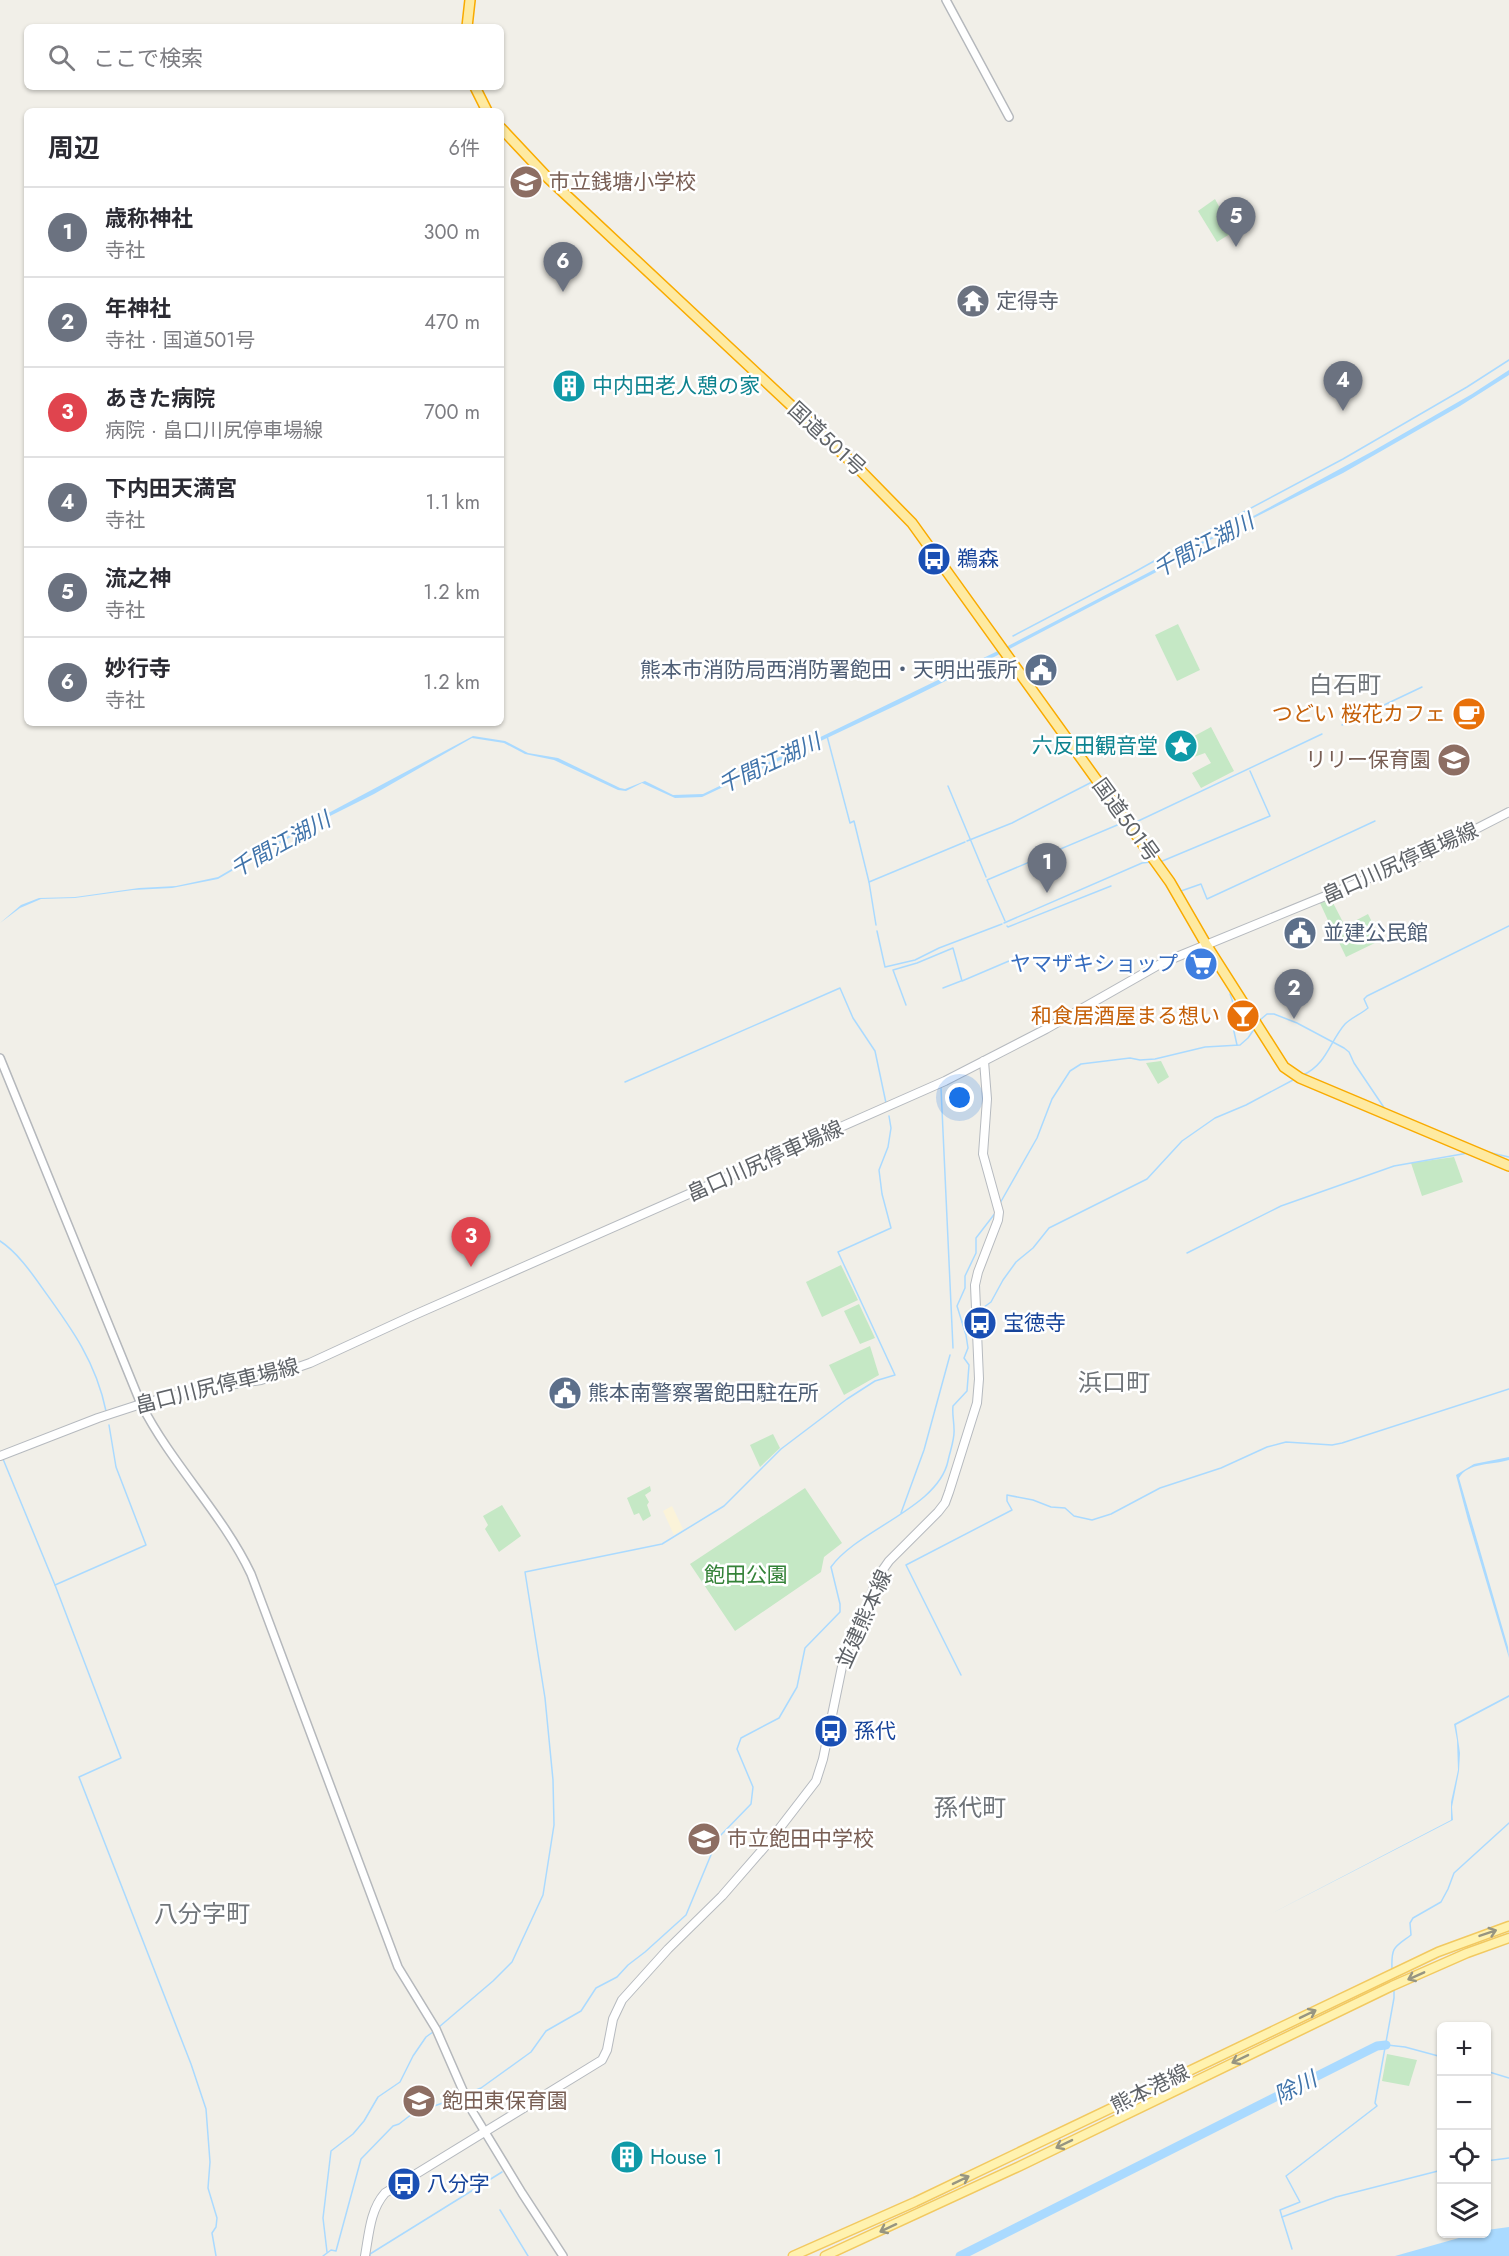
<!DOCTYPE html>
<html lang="ja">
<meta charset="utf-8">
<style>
body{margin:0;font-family:Jost,"Noto Sans JP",sans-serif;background:#f7f7f7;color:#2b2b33}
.controls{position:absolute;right:18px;bottom:18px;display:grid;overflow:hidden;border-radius:9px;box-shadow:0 2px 4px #0004}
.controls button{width:54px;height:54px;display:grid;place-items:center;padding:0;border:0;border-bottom:2px solid #e1e1e2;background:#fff;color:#2b2b33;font:30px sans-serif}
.you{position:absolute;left:960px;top:1098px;width:21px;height:21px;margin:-15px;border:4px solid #fff;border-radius:50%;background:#1a73e8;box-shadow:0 0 0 9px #1a73e833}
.badge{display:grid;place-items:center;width:39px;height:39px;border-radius:50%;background:#ea4335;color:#fff;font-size:20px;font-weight:700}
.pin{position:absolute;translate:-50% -50px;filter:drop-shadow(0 2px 3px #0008)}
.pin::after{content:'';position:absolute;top:32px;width:21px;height:18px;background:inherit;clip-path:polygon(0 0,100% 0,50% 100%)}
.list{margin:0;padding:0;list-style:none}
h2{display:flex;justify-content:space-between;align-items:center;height:78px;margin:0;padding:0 24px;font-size:26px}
h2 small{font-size:20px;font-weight:400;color:#7c7c81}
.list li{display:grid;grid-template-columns:39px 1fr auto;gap:18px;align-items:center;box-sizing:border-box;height:90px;padding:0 24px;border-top:2px solid #e1e1e2}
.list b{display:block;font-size:22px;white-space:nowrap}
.list p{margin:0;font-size:20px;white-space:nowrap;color:#7c7c81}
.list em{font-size:20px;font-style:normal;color:#7c7c81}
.icon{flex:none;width:33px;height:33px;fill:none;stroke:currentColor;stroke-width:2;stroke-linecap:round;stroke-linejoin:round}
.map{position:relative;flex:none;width:1509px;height:2256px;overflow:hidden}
.search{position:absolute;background:#fff;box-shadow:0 2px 4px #0004;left:24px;top:24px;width:480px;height:66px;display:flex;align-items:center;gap:15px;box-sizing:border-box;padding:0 21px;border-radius:9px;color:#7c7c81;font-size:22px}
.panel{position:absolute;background:#fff;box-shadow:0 2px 4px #0004;left:24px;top:108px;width:480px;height:618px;border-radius:9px}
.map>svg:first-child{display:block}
.green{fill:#c5e8c5}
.sand{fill:#fbf3d9}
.water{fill:#aadaff}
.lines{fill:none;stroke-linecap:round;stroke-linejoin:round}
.stream{stroke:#aadaff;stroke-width:1.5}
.river{stroke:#aadaff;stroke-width:9}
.tertiary-casing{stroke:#b5b8bc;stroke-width:10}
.secondary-casing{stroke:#b6babf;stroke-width:10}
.primary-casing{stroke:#f2c960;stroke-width:11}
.trunk-casing{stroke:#f9ab00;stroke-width:12}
.tertiary{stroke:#fff;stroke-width:7}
.secondary{stroke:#fff;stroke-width:8}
.primary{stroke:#fff2af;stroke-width:8}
.trunk{stroke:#feeaa1;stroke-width:9}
.oneway{stroke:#979581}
.labels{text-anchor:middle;stroke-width:5;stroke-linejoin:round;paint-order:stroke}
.education-label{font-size:21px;fill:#785e54;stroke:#fff;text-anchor:start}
.worship-label{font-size:21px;fill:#5b616d;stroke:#fff;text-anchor:start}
.culture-label{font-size:21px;fill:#0d838f;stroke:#fff;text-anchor:start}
.street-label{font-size:21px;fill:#5f6368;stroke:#fff}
.transit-label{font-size:21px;fill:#164399;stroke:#fff;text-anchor:start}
.service-label{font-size:21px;fill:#4e5e75;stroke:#fff;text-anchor:start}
.food-label{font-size:21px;fill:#c56008;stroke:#fff;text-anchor:end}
.shop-label{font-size:21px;fill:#366cbe;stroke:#fff;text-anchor:end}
.park-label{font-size:21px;fill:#348238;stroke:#fff}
.water-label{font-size:22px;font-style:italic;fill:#4174aa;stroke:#fff}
.quarter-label{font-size:24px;fill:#70757a;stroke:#fff}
</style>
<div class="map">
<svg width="1509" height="2256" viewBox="0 0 1509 2256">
<rect width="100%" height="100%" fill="#f1efe8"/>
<!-- green -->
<g class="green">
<polygon points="1215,199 1233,232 1217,242 1198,211"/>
<polygon points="1178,624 1200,670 1177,681 1155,635"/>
<polygon points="1211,727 1234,771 1201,788 1192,773 1211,763 1205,753 1194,757 1185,741"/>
<polygon points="1331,899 1344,924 1332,929 1320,903"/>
<polygon points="1368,914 1381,940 1346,957 1334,932"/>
<polygon points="1161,1061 1169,1077 1158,1084 1146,1063"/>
<polygon points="1454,1157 1463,1182 1422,1196 1411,1163"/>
<polygon points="841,1265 858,1300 822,1317 806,1282"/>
<polygon points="859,1304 875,1338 860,1344 844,1311"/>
<polygon points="870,1346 879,1375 844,1395 829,1365"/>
<polygon points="773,1434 780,1448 760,1467 750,1445"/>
<polygon points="650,1486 651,1491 645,1495 649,1502 647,1505 651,1516 643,1521 639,1513 634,1515 627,1498"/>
<polygon points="805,1488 842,1543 824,1557 821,1572 735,1631 690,1564"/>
<polygon points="502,1505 521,1536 499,1552 485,1529 488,1525 483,1516"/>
<polygon points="1387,2054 1417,2060 1409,2086 1382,2081"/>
</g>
<!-- sand -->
<polygon class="sand" points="672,1506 683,1529 674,1535 663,1511"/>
<!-- water -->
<g class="water">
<polygon points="1509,370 1509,375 1460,406 1343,473 1198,546 1187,556 996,656 899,704 702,797 675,798 642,783 626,791 618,790 554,760 525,754 504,743 472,738 374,794 326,818 325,817 218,879 172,888 133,890 75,898 41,899 20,908 0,923 21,905 39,898 75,897 139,888 176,886 218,877 321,817 473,736 505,741 528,753 558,758 620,788 625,789 645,781 673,795 703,794 1006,647 1186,553 1197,544 1235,526 1373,451 1472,394"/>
<path d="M1509,1457V1460C1493,1465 1468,1462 1459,1478L1508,1647L1509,1658L1468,1520L1456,1475L1474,1464Z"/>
<polygon points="1509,1695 1509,1697 1456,1725 1460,1753 1459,1771 1452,1807 1453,1820 1230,1935 1451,1820 1451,1802 1458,1770 1457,1740 1454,1724"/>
<polygon points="1509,2227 1509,2256 1395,2256 1473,2234 1486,2234 1487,2230"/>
</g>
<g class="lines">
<!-- stream -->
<g class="stream">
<polyline points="1013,636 1131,574 1206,532 1343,459 1467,387 1509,360"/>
<polyline points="1342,725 1422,687"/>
<polyline points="827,736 850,823 854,821 869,882 876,925"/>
<polyline points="948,786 986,877"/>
<polyline points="1134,823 1322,734"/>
<polyline points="967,841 1012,823 1092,782"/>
<polyline points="1160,862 1270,816 1250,771"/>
<polyline points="869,882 965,842"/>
<polyline points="1181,891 1201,884 1207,899 1375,821"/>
<polyline points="1005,921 987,880 1122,823"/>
<polyline points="1004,923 1142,863 1151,862"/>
<polyline points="1007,926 1008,927 1111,886"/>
<polyline points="877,931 885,967 915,960 939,948 1002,924"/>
<polyline points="943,988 961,981"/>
<polyline points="1230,994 1237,1014 1233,1027 1237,1045"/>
<polyline points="906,1005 893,970 917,963 953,948 962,981 1016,958"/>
<polyline points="1260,1020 1267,1014 1274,1014 1297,1023 1344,1048 1349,1052 1354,1063 1385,1109"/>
<path d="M1303,1075C1327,1064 1330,1041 1345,1024C1351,1018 1361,1014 1368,1008L1364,999L1367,996L1509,926"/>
<polyline points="625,1082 840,988 853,1018 875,1051 886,1103"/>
<polyline points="941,1088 953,1348"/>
<polyline points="1487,1152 1509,1157"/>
<polyline points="999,1205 1037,1138 1052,1099 1070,1071 1081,1064 1130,1058 1140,1060 1155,1059 1205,1047 1240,1045 1248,1038 1255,1028"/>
<path d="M0,1241C17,1252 31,1272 43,1289C72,1329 96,1362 106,1411"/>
<polyline points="1187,1253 1281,1206 1394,1166 1468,1153"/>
<polyline points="980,1310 991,1302 1003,1280 1016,1262 1033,1248 1049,1228 1147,1179 1182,1141 1215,1118 1246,1105 1293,1080"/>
<polyline points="962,1322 973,1314"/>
<polyline points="3,1459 55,1585 121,1758 79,1777 191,2064 206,2109 210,2162 208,2188 217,2218 216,2227 212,2233 216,2256"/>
<polyline points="901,1513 924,1450 950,1355"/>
<polyline points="55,1585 146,1545 116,1467 109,1425"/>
<polyline points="961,1675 906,1565 1012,1510 1007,1501 1007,1495 1033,1500 1051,1507 1065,1508 1074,1516 1092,1520 1111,1514 1160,1488 1221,1468 1267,1447 1286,1442 1332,1445 1342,1443 1509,1389"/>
<path d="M1392,1969C1391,1946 1395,1947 1411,1935L1410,1923L1413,1918L1441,1902L1448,1889L1454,1873L1509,1823"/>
<polyline points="439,2027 493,1981 512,1962 543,1895 554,1825 553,1780 545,1698 525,1572 662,1544 724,1506 781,1449 847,1399 875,1381 895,1375 838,1252 891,1228 882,1194 879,1170 888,1147 891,1128 889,1116"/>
<polyline points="1387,2045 1405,2047 1442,2057"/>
<polyline points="1486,2071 1509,2078"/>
<path d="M466,2094L481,2088L531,2052L546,2031L581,2011L596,1988L617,1977L628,1965L645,1952L686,1915L718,1838L751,1804L753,1787L737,1749L741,1738L779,1718L797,1687L805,1648L840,1612V1604L831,1567C858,1529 938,1508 948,1461C950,1451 955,1439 954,1429C954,1421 952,1414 953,1406L967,1391L969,1365L964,1358L968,1348L966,1335L957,1306L965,1288V1276L976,1253V1238L996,1212"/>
<polyline points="1486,2161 1509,2158"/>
<polyline points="500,2210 528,2256"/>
<polyline points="1282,2217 1280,2210 1300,2202 1286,2176 1377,2106 1375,2103 1394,1998 1394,1989"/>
<polyline points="1292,2249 1282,2217 1336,2197 1442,2170"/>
<polyline points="327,2252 323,2218 331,2151 353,2134 364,2121 378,2097 400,2082 413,2056 426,2037 433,2032"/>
<polyline points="323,2256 331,2250 336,2251 361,2159 393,2126 399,2124 412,2114 462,2096"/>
<polyline points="370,2256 370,2254 502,2172"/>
</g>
<!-- river -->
<polyline class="river" points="960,2256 1353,2058 1377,2046 1386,2045"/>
<defs>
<g id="tertiary">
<polyline points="946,0 1009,117"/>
<path d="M0,1058L141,1404C172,1465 222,1513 251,1574L398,1967L436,2029L471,2109L522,2193L563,2256"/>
</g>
<g id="secondary">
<polyline points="0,1456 98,1418 141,1404 186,1392 261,1380 310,1363 412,1316 945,1081 1046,1029 1162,963 1401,865 1435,850 1509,812"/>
<path d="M365,2256C369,2234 370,2210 385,2193L602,2060L607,2050L613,2019L622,2000L668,1949L722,1896L769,1842L816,1781L823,1759L844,1657L864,1615L877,1578L889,1561L938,1512L945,1503L949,1492L977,1403L979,1379L975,1285L978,1272L998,1220L999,1212L983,1154L987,1099L984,1061"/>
</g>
<g id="primary">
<polyline points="793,2256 915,2202 1438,1952 1509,1926"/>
<polyline points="825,2256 1020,2166 1392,1986 1467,1953 1509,1938"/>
</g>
<g id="trunk">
<polyline points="467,27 470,0"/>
<polyline points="475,87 487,111"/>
<polyline points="501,128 548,178 859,469 912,523 1170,882 1207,946 1284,1067 1300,1078 1509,1166"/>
</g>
</defs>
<!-- tertiary casing -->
<use href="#tertiary" class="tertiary-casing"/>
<!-- secondary casing -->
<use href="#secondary" class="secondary-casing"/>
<!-- primary casing -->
<use href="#primary" class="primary-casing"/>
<!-- trunk casing -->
<use href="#trunk" class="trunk-casing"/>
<!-- tertiary -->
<use href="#tertiary" class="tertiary"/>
<!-- secondary -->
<use href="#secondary" class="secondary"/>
<!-- primary -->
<use href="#primary" class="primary"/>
<!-- trunk -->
<use href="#trunk" class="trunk"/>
</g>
<!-- one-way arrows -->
<defs><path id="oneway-shaft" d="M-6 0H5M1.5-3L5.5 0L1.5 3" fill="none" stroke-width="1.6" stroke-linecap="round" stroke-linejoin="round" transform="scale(1.5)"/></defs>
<g class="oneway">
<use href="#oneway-shaft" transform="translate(1488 1933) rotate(-19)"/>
<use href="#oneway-shaft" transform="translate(1416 1976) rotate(156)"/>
<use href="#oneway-shaft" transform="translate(1308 2014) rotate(-26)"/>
<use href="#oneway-shaft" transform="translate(1240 2059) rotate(154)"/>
<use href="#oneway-shaft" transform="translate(1064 2144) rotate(154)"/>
<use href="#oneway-shaft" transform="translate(961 2180) rotate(-26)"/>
<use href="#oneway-shaft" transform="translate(888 2228) rotate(155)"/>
</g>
<!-- icons -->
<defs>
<symbol id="school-disc" viewBox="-11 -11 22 22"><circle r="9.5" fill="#8d6e63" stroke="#fff"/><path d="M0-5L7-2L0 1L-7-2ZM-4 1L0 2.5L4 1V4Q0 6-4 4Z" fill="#fff"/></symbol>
<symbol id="temple-disc" viewBox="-11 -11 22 22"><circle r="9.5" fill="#6b7280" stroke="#fff"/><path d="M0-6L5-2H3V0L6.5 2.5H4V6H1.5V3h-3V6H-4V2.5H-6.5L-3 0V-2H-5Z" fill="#fff"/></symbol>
<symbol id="building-disc" viewBox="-11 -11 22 22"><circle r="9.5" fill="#0f9aa8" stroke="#fff"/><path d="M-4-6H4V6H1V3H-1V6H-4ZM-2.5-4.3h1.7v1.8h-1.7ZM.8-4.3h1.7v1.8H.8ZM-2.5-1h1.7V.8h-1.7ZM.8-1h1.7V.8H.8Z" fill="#fff"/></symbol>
<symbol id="bus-disc" viewBox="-11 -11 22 22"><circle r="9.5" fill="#1a4fb4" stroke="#fff"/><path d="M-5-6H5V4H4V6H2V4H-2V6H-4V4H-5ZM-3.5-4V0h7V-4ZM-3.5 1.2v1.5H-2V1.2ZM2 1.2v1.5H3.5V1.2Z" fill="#fff"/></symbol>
<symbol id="civic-disc" viewBox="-11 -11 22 22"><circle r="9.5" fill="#5c6f8a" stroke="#fff"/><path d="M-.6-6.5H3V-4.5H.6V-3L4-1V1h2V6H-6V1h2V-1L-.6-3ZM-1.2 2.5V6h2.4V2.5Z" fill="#fff"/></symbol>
<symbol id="cafe-disc" viewBox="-11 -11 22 22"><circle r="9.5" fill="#e8710a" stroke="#fff"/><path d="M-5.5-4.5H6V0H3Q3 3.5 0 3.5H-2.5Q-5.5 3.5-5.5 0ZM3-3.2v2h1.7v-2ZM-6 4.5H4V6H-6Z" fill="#fff"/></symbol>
<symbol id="sight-disc" viewBox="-11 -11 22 22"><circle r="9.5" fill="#0f9aa8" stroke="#fff"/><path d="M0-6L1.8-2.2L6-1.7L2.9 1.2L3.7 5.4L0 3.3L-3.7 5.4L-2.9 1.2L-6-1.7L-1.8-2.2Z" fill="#fff"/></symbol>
<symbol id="supermarket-disc" viewBox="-11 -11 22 22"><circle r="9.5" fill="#3f7fe0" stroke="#fff"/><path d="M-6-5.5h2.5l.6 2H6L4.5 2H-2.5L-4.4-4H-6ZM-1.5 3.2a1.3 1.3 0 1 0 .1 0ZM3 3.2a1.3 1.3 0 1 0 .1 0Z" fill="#fff"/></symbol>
<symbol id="bar-disc" viewBox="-11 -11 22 22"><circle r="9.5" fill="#e8710a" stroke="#fff"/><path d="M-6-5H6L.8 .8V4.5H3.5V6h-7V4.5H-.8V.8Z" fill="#fff"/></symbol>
</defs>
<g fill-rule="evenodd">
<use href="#school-disc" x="507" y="163" width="38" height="38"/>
<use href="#temple-disc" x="954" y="282" width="38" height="38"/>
<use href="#building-disc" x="550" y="367" width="38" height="38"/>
<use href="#bus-disc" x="915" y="540" width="38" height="38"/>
<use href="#civic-disc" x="1022" y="651" width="38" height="38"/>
<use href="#cafe-disc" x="1450" y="695" width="38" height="38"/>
<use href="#sight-disc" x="1162" y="727" width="38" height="38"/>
<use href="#school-disc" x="1435" y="741" width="38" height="38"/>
<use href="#civic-disc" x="1281" y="914" width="38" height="38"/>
<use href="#supermarket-disc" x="1182" y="945" width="38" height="38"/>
<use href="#bar-disc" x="1224" y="997" width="38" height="38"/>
<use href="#bus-disc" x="961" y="1304" width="38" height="38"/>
<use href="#civic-disc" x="546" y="1374" width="38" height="38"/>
<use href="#bus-disc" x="812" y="1712" width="38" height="38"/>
<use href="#school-disc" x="685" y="1820" width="38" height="38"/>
<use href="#school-disc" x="400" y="2082" width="38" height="38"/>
<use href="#building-disc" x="608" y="2138" width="38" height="38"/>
<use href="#bus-disc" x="385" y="2165" width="38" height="38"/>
</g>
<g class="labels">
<!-- education labels -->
<g class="education-label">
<text x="549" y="189">市立銭塘小学校</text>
<text x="1431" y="767" text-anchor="end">リリー保育園</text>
<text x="727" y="1846">市立飽田中学校</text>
<text x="442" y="2108">飽田東保育園</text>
</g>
<!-- worship labels -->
<g class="worship-label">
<text x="996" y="308">定得寺</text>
</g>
<!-- culture labels -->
<g class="culture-label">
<text x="592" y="393">中内田老人憩の家</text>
<text x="1158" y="753" text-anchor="end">六反田観音堂</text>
<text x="650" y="2164">House 1</text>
</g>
<!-- street labels -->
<g class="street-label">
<text transform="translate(827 439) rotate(43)" y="7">国道501号</text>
<text transform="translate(1126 820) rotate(54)" y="7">国道501号</text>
<text transform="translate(1400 863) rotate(-24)" y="7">畠口川尻停車場線</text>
<text transform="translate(765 1161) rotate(-24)" y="7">畠口川尻停車場線</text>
<text transform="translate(217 1386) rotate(-14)" y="7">畠口川尻停車場線</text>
<text transform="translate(864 1619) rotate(-66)" y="7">並建熊本線</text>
<text transform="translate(1150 2089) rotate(-26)" y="7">熊本港線</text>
</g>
<!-- transit labels -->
<g class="transit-label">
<text x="957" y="566">鵜森</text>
<text x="1003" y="1330">宝徳寺</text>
<text x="854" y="1738">孫代</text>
<text x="427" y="2191">八分字</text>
</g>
<!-- service labels -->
<g class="service-label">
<text x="1018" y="677" text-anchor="end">熊本市消防局西消防署飽田・天明出張所</text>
<text x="1323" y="940">並建公民館</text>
<text x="588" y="1400">熊本南警察署飽田駐在所</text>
</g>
<!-- food labels -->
<g class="food-label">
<text x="1446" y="721">つどい 桜花カフェ</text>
<text x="1220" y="1023">和食居酒屋まる想い</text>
</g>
<!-- shop labels -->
<g class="shop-label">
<text x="1178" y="971">ヤマザキショップ</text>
</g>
<!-- park labels -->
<g class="park-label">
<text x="746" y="1582">飽田公園</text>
</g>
<!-- water labels -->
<g class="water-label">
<text transform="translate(1203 545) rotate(-28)" y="8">千間江湖川</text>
<text transform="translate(769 763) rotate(-25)" y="8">千間江湖川</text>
<text transform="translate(280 844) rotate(-29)" y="8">千間江湖川</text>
<text transform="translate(1295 2087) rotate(-27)" y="8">除川</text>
</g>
<!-- quarter labels -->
<g class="quarter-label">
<text x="1345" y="693">白石町</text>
<text x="1114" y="1391">浜口町</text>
<text x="970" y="1816">孫代町</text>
<text x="202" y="1922">八分字町</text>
</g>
</g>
</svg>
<div class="controls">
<button>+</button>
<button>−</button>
<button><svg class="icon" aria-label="locate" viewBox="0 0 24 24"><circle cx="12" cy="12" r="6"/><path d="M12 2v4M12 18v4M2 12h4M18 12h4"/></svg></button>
<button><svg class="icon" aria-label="layers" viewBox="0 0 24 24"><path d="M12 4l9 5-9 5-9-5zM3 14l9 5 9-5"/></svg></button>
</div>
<div class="you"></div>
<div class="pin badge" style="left:1047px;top:893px;background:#6b7280">1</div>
<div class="pin badge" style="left:1294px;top:1019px;background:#6b7280">2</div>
<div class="pin badge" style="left:471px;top:1267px;background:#e0444e">3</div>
<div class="pin badge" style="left:1343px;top:411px;background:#6b7280">4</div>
<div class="pin badge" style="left:1236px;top:247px;background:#6b7280">5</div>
<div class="pin badge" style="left:563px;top:292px;background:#6b7280">6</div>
<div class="search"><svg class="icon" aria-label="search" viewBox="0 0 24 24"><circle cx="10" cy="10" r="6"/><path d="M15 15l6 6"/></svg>ここで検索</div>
<section class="panel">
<h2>周辺<small>6件</small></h2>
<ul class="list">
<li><span class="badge" style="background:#6b7280">1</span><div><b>歳称神社</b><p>寺社</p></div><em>300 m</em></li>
<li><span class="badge" style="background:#6b7280">2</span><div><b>年神社</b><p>寺社 · 国道501号</p></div><em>470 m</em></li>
<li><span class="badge" style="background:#e0444e">3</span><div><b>あきた病院</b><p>病院 · 畠口川尻停車場線</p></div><em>700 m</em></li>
<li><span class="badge" style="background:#6b7280">4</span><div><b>下内田天満宮</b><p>寺社</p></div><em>1.1 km</em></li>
<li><span class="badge" style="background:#6b7280">5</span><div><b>流之神</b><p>寺社</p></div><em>1.2 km</em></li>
<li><span class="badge" style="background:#6b7280">6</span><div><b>妙行寺</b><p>寺社</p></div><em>1.2 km</em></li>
</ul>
</section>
</div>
